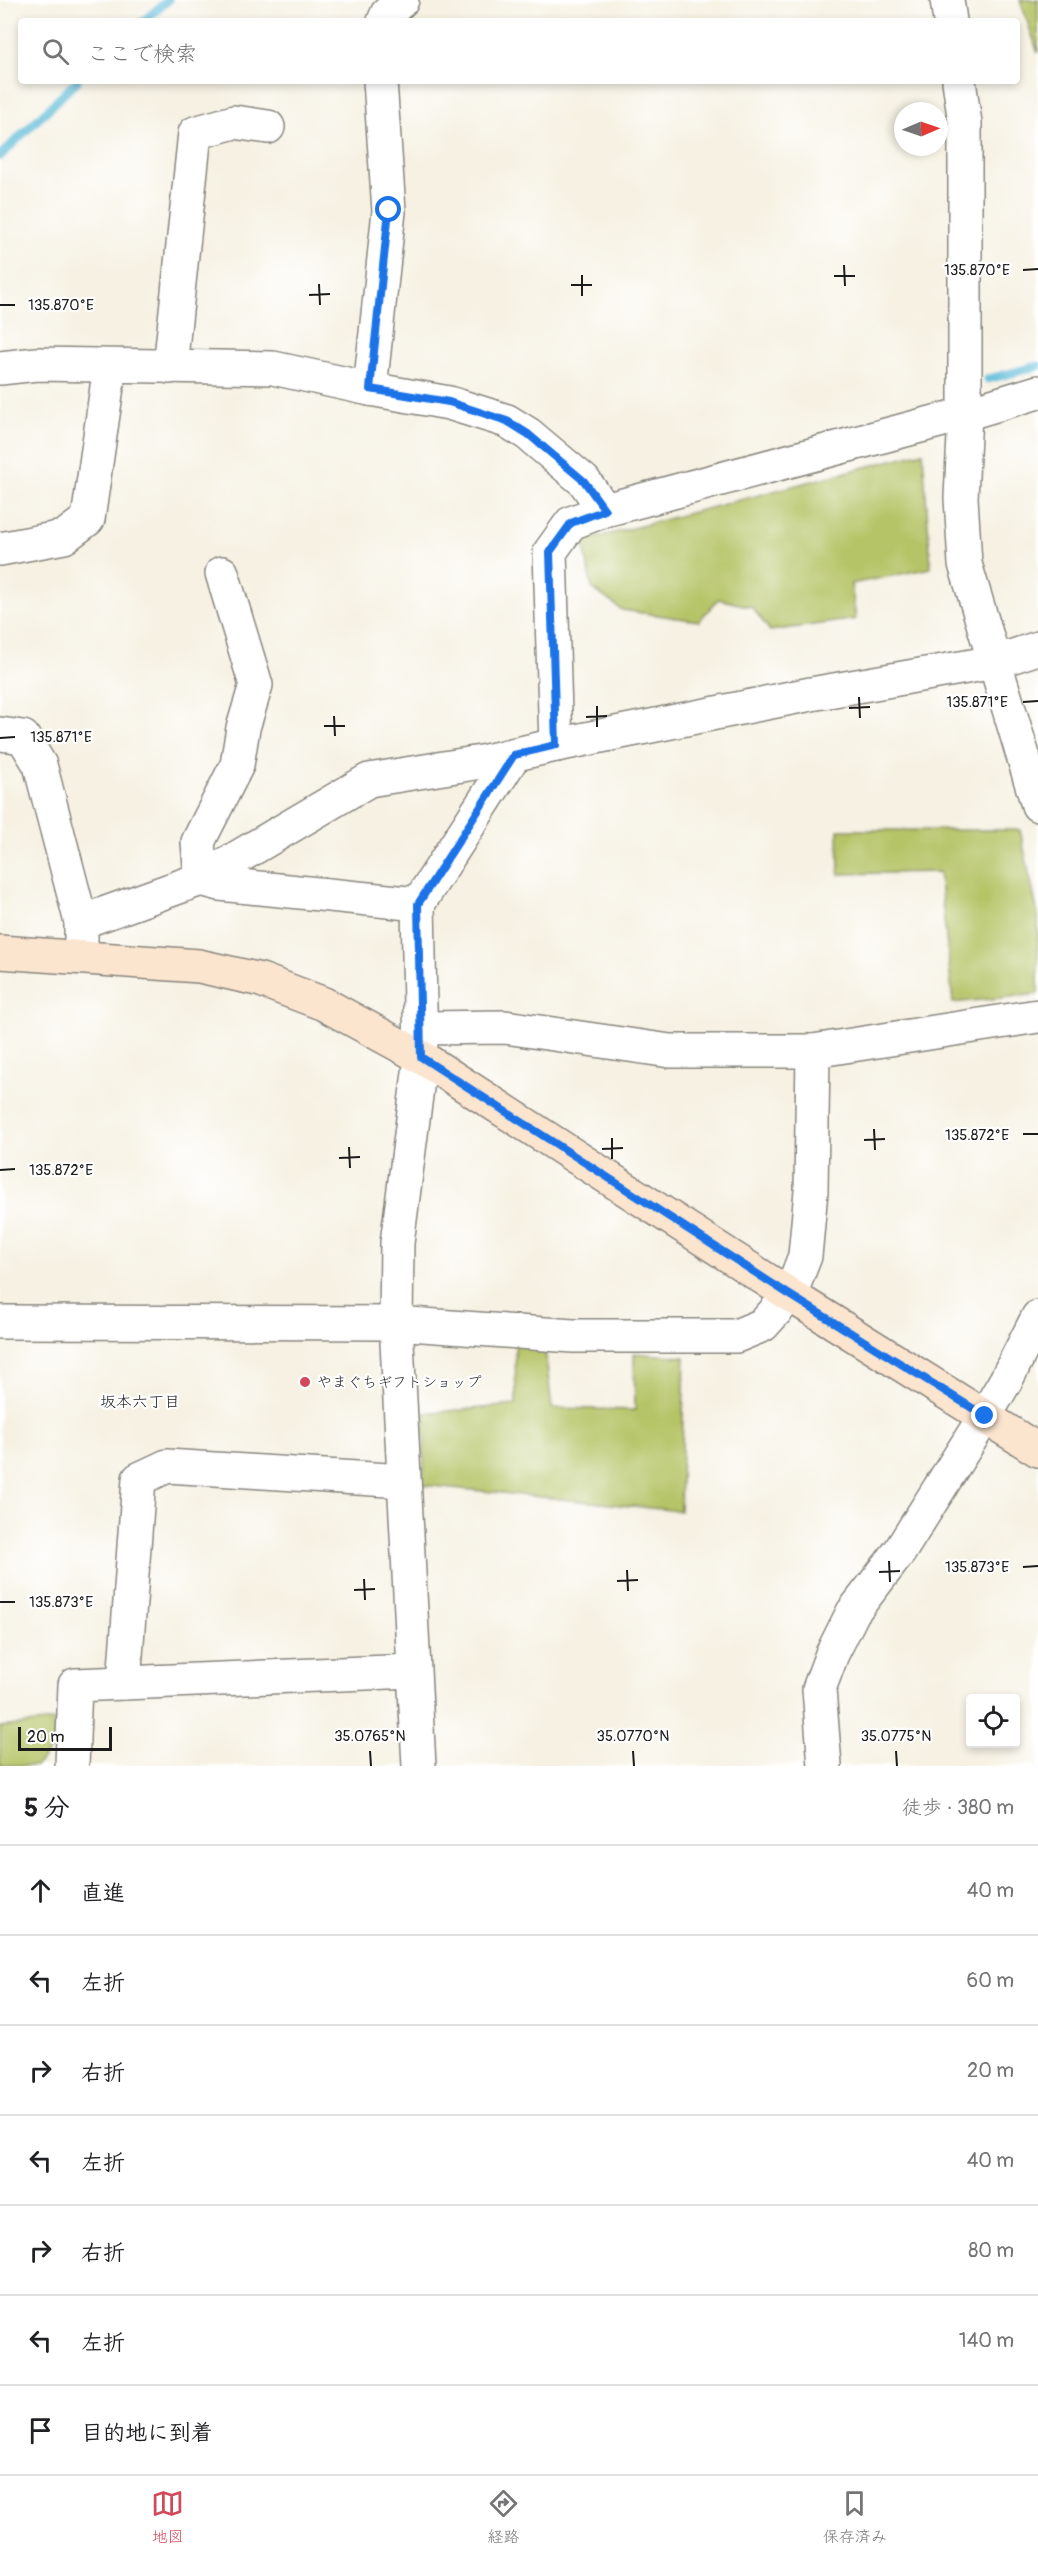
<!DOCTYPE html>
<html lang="ja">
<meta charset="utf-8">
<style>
body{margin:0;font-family:Pangolin,"Klee One",sans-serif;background:#f6f6f6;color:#202124}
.controls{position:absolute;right:18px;bottom:18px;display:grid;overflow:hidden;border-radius:6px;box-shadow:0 3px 9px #0003}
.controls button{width:54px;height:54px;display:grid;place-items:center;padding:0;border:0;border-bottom:2px solid #e0e0e0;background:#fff;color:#202124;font:30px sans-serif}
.compass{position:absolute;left:894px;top:102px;width:54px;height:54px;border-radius:50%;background:#fff;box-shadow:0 3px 9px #0003;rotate:88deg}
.scale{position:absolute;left:18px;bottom:15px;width:94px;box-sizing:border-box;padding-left:6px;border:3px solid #1c1c1c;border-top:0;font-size:16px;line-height:21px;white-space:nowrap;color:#1c1c1c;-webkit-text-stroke:4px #fff;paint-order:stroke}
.stop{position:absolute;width:18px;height:18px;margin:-14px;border:4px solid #1a73e8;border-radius:50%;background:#fff}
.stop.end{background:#1a73e8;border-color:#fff;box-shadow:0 2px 6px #0008}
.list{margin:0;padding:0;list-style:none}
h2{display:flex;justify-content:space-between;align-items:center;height:78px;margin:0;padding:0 24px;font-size:26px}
h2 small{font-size:20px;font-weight:400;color:#757577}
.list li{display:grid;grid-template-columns:39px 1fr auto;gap:18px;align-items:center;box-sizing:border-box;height:90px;padding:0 24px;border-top:2px solid #e0e0e0}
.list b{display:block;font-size:22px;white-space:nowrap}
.list em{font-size:20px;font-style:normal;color:#757577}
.icon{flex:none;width:33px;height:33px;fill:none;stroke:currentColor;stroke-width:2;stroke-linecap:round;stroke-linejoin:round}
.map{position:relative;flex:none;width:1038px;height:1766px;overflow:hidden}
.search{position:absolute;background:#fff;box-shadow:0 3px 9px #0003;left:18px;right:18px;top:18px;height:66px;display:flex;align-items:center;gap:15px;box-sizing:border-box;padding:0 21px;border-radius:6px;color:#757577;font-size:22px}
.sheet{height:708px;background:#fff}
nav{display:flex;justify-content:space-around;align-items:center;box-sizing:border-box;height:84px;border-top:2px solid #e0e0e0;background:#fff;font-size:16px;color:#757577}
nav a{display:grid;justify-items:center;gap:3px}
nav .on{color:#d1495b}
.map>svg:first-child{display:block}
.green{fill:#b6c467;stroke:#697042;stroke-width:1.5}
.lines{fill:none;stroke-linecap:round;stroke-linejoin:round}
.stream{stroke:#58b9d7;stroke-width:9}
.street-casing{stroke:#89867f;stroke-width:36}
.secondary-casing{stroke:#89867f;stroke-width:36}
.street{stroke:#fff;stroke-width:33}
.secondary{stroke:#fbe5cf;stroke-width:33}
.route{stroke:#1a73e8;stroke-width:8}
.ticks{fill:none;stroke:#1c1c1c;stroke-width:2}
.poi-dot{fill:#d1495b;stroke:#fff;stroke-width:2}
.labels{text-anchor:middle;stroke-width:4.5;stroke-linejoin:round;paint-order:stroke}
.poi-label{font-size:15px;fill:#1c1c1c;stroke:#fff;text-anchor:start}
.neighbourhood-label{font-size:16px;fill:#1c1c1c;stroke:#fff}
.ticks-label{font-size:15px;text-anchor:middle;fill:#1c1c1c;stroke:#fff;stroke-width:4.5;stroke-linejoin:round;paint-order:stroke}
</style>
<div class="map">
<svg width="1038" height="1766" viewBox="0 0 1038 1766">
<rect width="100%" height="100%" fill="#fff"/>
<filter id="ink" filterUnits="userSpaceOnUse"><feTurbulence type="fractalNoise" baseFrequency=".0167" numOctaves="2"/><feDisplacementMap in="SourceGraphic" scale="12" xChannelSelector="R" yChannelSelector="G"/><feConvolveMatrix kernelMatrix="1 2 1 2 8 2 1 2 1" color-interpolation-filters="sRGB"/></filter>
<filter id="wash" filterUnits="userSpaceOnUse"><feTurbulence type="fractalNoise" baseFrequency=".008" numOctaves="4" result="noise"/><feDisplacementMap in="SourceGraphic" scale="24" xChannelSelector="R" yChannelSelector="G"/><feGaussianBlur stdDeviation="1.35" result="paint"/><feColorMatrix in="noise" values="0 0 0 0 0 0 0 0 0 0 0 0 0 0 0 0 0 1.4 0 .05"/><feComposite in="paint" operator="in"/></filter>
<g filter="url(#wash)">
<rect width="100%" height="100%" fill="#f6f1e2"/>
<!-- green -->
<g class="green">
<polygon points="1020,0 1038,0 1038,53"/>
<polygon points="923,452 931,568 851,584 856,619 770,631 752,607 718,599 699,621 622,610 592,588 583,541"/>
<polygon points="838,830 1020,830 1038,915 1038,994 953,1003 939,872 839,874"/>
<polygon points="515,1343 545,1349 552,1408 635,1410 634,1353 685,1357 680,1511 423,1485 425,1413 516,1405"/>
<polygon points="54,1721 54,1745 36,1766 0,1765 0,1727"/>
</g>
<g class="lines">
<!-- stream -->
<g class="stream">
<polyline points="144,21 168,0"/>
<polyline points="0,156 77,81"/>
<polyline points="988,379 1038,366"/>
</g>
</g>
</g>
<g filter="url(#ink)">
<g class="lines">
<defs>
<g id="street">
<polyline points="947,0 950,21"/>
<polyline points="384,21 387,14 402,0"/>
<polyline points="959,81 965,123 965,414 961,498 965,564 1038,805"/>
<polyline points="170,367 195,133 234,122 268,127"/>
<polyline points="0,368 37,364 273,368 370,389 449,403 507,421 528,434 584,481 605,510"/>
<polyline points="370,389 389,211 380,81"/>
<polyline points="0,549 64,537 88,519 110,366"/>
<polyline points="0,734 23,737 40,765 81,922 81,945"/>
<polyline points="556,745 550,552 571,523 605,510 965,414 1038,392"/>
<polyline points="201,879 220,884 418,904 421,1057 397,1243 396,1323 419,1766"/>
<polyline points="201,879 198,842 237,765 243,728 256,685 222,573"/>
<polyline points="418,904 514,755"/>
<polyline points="81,922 201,879 369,780 481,762 556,745 811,694 995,662 1038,648"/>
<polyline points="421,1028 505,1027 670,1051 813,1051 1038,1016"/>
<polyline points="0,1322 396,1323 573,1336 736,1336 763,1325 790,1295 805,1256 811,1191 813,1051"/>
<polyline points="124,1683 139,1479 167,1466 404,1481"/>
<polyline points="72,1766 75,1685 413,1671"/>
<polyline points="825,1766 819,1689 832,1654 853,1612 900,1551 985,1416 1006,1380 1038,1317"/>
</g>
<polyline id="secondary" points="0,952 199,966 261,980 324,1004 421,1057 790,1295 1038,1450"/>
</defs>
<!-- street casing -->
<use href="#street" class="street-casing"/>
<!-- secondary casing -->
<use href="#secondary" class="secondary-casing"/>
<!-- street -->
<use href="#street" class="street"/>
<!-- secondary -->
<use href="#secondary" class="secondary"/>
</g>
</g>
<g class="lines" filter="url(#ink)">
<!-- route -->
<polyline class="route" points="389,210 370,389 449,402 507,421 528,434 584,481 605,510 571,523 550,552 556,745 514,755 418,904 421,1057 790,1295 985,1416"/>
</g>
<!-- ticks -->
<path class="ticks" d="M844,265L845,286M1023,270L1038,269M582,275V296M834,276H855M319,284L320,305M571,285H592M309,295L330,294M0,305H15M859,697L860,718M1023,702L1038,701M597,706V727M849,708L870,707M334,716L335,736M586,717L607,716M324,726H345M0,738L15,737M874,1129L875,1150M1023,1134H1038M612,1138V1159M864,1140L885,1139M349,1147L350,1168M602,1149L623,1148M339,1158L360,1157M0,1170L15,1169M889,1561L890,1582M1023,1567L1038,1566M627,1570L628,1591M879,1572L900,1571M364,1579L365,1600M617,1581L638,1580M354,1590L375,1589M0,1602H15M370,1751L371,1766M633,1751L634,1766M896,1751L897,1766"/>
<!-- markers -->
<circle class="poi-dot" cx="305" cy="1382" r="6"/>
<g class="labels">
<!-- poi labels -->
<g class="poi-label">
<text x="317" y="1387">やまぐちギフトショップ</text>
</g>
<!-- neighbourhood labels -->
<g class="neighbourhood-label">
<text x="140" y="1407">坂本六丁目</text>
</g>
</g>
<g class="ticks-label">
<text x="977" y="275">135.870°E</text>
<text x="61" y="310">135.870°E</text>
<text x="977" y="707">135.871°E</text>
<text x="61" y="742">135.871°E</text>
<text x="977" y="1140">135.872°E</text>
<text x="61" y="1175">135.872°E</text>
<text x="977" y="1572">135.873°E</text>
<text x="61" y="1607">135.873°E</text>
<text x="370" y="1741">35.0765°N</text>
<text x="633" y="1741">35.0770°N</text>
<text x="896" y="1741">35.0775°N</text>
</g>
</svg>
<div class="controls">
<button><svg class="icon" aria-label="locate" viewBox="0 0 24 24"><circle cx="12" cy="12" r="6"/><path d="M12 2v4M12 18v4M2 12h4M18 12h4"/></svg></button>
</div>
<svg class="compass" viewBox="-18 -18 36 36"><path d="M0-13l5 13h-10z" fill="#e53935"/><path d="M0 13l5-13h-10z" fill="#757577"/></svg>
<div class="scale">20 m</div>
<div class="stop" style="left:389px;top:210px"></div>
<div class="stop end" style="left:985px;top:1416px"></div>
<div class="search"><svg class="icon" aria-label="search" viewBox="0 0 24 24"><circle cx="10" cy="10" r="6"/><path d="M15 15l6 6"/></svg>ここで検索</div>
</div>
<section class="sheet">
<h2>5 分<small>徒歩 · 380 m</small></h2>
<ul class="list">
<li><svg class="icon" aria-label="ahead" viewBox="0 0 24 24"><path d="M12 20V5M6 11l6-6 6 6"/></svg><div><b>直進</b></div><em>40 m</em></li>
<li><svg class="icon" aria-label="left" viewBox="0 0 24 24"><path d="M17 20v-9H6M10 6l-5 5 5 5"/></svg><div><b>左折</b></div><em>60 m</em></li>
<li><svg class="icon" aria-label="right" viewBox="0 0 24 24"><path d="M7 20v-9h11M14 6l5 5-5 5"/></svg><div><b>右折</b></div><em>20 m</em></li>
<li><svg class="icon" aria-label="left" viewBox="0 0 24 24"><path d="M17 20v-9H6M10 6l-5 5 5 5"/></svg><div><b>左折</b></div><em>40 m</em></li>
<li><svg class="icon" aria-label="right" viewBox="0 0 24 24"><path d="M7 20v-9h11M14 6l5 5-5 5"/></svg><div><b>右折</b></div><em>80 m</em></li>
<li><svg class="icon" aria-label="left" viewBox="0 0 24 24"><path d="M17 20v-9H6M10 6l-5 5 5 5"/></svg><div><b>左折</b></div><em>140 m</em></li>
<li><svg class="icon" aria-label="arrive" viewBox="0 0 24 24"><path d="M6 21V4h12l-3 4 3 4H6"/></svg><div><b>目的地に到着</b></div></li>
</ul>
</section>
<nav>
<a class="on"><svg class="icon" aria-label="map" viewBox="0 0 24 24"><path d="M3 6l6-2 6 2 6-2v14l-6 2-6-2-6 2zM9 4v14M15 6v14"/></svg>地図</a>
<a><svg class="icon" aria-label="directions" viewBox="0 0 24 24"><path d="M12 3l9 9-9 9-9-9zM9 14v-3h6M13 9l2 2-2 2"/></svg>経路</a>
<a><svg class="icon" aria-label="saved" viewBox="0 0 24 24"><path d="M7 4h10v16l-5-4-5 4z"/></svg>保存済み</a>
</nav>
